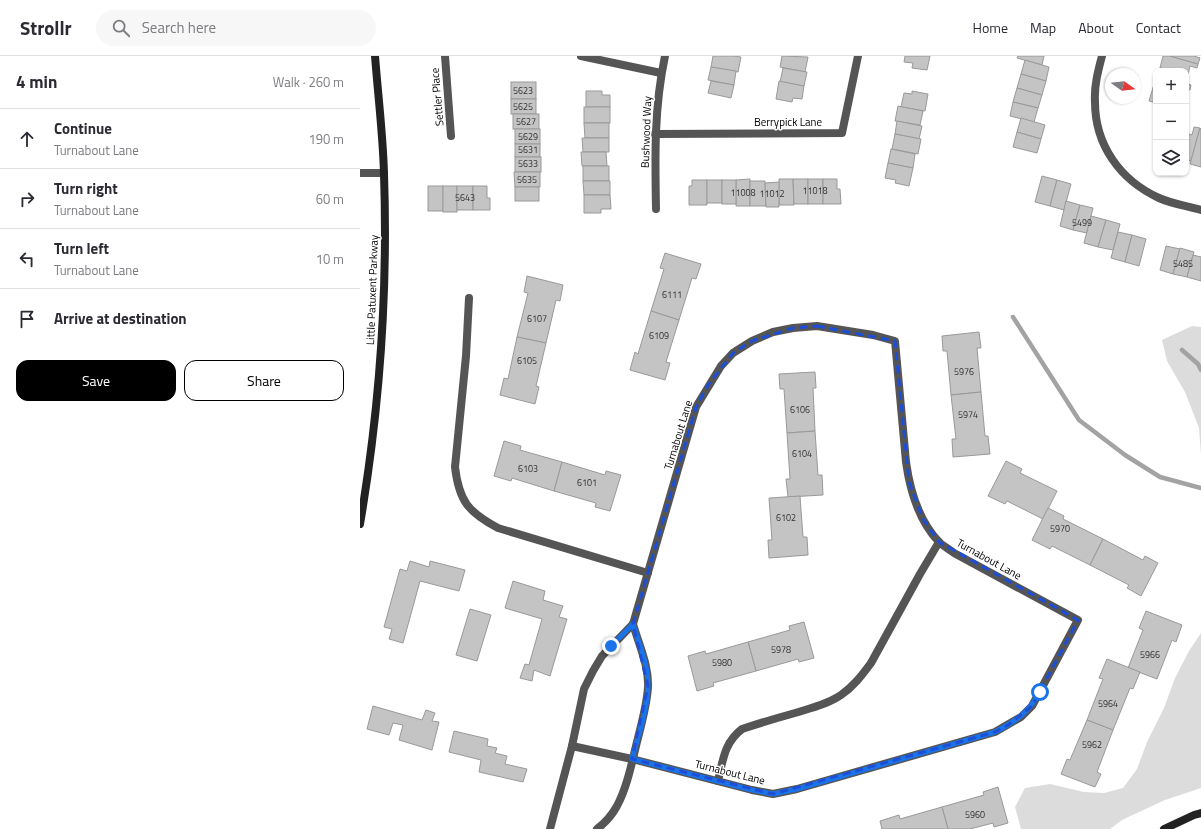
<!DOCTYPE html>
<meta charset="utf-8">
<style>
body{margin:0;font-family:"Titillium Web",sans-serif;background:#f7f7f7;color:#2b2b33}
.controls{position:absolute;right:12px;top:12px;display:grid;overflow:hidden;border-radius:8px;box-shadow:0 1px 3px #0004}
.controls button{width:36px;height:36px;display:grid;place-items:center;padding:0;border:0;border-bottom:1px solid #e1e1e2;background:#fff;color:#2b2b33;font:20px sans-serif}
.compass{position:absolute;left:745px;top:12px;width:36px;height:36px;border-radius:50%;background:#fff;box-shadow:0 1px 3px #0004;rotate:105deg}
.stop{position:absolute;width:12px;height:12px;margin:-9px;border:3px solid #1a73e8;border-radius:50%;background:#fff}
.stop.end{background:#1a73e8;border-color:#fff;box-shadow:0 1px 4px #0008}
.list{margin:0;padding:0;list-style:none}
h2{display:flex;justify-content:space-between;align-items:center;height:52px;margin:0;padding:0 16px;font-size:17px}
h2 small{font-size:13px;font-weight:400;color:#7c7c81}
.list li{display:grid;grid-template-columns:26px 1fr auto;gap:12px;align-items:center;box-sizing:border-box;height:60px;padding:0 16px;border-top:1px solid #e1e1e2}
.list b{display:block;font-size:15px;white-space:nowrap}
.list p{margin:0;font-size:13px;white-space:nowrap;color:#7c7c81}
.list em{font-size:13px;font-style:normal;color:#7c7c81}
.actions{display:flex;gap:8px;padding:12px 16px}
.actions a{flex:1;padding:9px 0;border:1px solid #000;border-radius:12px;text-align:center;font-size:14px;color:#000}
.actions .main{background:#000;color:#fff}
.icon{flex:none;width:22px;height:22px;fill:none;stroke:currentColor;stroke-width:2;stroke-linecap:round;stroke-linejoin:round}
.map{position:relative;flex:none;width:841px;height:773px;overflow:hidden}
header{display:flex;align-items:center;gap:24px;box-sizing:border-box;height:56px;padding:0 20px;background:#fff;border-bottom:1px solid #e1e1e2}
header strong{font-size:19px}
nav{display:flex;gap:22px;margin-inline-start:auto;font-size:14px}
.search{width:280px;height:36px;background:#f7f7f7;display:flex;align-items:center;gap:10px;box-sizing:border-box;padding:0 14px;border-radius:22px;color:#7c7c81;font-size:15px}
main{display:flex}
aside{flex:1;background:#fff}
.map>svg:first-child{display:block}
.green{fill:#dcdcdc}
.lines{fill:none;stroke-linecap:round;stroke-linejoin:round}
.stream{stroke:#a3a3a3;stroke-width:4.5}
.building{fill:#c4c4c4;stroke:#999}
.service{stroke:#555;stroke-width:8}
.minor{stroke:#555;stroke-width:8}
.secondary{stroke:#222;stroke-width:8}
.route{stroke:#1a73e8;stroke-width:5}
.marked{fill:none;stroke:#1d4ed8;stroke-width:3;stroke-dasharray:8 5;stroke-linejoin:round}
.labels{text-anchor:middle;stroke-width:3;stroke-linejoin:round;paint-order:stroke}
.number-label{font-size:9px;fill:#313131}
.street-label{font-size:11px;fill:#000;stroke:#fff}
</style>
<header>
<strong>Strollr</strong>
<div class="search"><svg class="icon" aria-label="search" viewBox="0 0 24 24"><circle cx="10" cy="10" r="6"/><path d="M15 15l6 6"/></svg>Search here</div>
<nav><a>Home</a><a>Map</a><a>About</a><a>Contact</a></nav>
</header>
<main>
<aside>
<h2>4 min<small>Walk · 260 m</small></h2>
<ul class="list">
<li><svg class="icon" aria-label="ahead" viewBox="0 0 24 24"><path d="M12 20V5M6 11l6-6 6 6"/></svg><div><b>Continue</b><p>Turnabout Lane</p></div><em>190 m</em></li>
<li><svg class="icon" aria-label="right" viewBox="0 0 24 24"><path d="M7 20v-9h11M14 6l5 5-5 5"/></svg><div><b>Turn right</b><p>Turnabout Lane</p></div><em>60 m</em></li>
<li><svg class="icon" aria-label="left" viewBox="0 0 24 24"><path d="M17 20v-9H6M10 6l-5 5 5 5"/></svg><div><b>Turn left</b><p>Turnabout Lane</p></div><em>10 m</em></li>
<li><svg class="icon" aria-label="arrive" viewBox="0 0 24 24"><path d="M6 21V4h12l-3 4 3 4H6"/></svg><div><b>Arrive at destination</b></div></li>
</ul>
<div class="actions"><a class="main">Save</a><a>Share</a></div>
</aside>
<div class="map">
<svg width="841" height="773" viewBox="0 0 841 773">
<rect width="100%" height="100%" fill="#fff"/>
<!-- green -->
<g class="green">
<polygon points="832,270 841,271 841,399 839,372 825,336 807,305 802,284"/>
<polygon points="841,577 841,732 805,744 762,764 750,773 661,773 655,751 665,732 690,728 724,736 744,737 763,732 777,713 787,686 804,652 815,622 829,595"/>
</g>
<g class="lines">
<!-- stream -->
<g class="stream">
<polyline points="653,261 719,364 765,399 800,421 841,432"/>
<polyline points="822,294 838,308 841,314"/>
</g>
</g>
<!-- building -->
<g class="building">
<polygon points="353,0 373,0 381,1 378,16 351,11"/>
<polygon points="422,0 448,1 445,16 420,11"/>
<polygon points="545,0 570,0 567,14 552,12 553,7 544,6"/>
<polygon points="658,0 684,0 682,9 657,2"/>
<polygon points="803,0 810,0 838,8 837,12 830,10 828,19 826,19 826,15 812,15 800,12"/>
<polygon points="810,0 834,0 840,2 838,8"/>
<polygon points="665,4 689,11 686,25 661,18"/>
<polygon points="351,11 376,15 374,29 348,24"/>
<polygon points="423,12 447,16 444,30 420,26"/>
<polygon points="802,12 812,15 801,15"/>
<polygon points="661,18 686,25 682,39 657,32"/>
<polygon points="351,25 374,29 371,42 348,37"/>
<polygon points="419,25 444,30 442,43 433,42 432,46 416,43"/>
<polygon points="795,25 796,25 796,47 789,45"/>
<rect x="151" y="26" width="25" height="17"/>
<polygon points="826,27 831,29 830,34 826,33"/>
<polygon points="657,32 682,39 678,52 653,46"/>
<polygon points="226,35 242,35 242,39 250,39 250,51 226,51"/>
<polygon points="552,35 568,38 565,55 541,51 544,37 552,38"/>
<rect x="151" y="43" width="25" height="15"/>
<polygon points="653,46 678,52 674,66 650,60"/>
<polygon points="538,50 563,55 560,69 535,65"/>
<rect x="224" y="51" width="26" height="16"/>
<rect x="153" y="58" width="26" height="15"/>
<polygon points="661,62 685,69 681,83 657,76"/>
<polygon points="537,65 562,70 559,83 535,78"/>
<polygon points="224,67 249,67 249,82 225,82"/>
<polygon points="834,71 840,72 831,105 826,104 826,77 832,79"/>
<polygon points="840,72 841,73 841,111 830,108"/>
<rect x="155" y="73" width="25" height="15"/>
<polygon points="657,76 681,83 677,97 653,91"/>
<polygon points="535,78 561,83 558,98 532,93"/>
<polygon points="222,82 249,82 249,96 223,96"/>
<rect x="155" y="88" width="25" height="13"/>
<polygon points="531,93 555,98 553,112 528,107"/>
<polygon points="221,96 246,96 247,110 222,110"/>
<rect x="155" y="101" width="26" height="15"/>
<polygon points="528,107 553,112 549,130 535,127 536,124 525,122"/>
<rect x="223" y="110" width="26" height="15"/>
<polygon points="154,116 180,116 180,131 155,131"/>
<polygon points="682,120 697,124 690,150 675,146"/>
<polygon points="390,123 390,150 376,150 376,124"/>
<polygon points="419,123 433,123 434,149 419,149"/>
<polygon points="433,123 448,123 448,148 434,148"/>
<rect x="448" y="123" width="15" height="25"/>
<polygon points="463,123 477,123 477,133 480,133 481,148 463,148"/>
<polygon points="332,124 347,124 347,149 329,149 329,130 332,130"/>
<rect x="347" y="124" width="15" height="23"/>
<rect x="362" y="124" width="14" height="24"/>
<polygon points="697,124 711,128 704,154 690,150"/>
<polygon points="223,125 250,125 250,139 224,139"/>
<polygon points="390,125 405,125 406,150 390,150"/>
<polygon points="419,126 419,151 406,151 405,127"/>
<rect x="68" y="130" width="15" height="25"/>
<rect x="83" y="130" width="14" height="26"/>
<rect x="97" y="130" width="16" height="24"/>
<polygon points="113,130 127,130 127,142 130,142 130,154 113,154"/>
<rect x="155" y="131" width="24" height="14"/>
<polygon points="224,139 250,139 251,153 241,153 241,157 224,157"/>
<polygon points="706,145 720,149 713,174 700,170"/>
<polygon points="720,149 733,152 727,177 713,174"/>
<polygon points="731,160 746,164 738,191 724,187"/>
<polygon points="746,164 760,168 753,194 738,191"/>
<polygon points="758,176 772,179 765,206 751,202"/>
<polygon points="772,179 786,183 779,210 765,206"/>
<polygon points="806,190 820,193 813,218 800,214"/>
<polygon points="820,192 834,196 827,221 813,218"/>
<polygon points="305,197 341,208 336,223 332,222 319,264 291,255 304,213 300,212"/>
<polygon points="833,199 841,201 841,225 827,221"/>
<polygon points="167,220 203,229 200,245 196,244 186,287 157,281 168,237 164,236"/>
<polygon points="291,255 319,264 306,306 310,307 305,324 270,314 275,296 278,298"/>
<polygon points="619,276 621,292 617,292 621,336 591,339 587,295 583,295 582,280"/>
<polygon points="157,281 186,287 176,330 179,331 175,348 140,339 144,322 148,323"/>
<polygon points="455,316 456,332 453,332 455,375 427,377 424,333 420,333 419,318"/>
<polygon points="621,336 625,380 628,380 630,398 593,401 592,383 596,383 591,339"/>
<polygon points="455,375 458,419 462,419 463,439 428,441 426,423 430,423 427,377"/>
<polygon points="144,385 161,390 160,394 202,406 194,435 152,422 151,425 134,420"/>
<polygon points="646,405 662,413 660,417 697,435 683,463 647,445 645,448 628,440"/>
<polygon points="202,406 245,419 246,415 261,419 250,455 235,451 236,447 194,435"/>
<polygon points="440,440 443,481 447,481 448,499 409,502 408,484 412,484 409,442"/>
<polygon points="688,452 704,460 703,463 743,483 730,509 692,490 690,493 672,484"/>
<polygon points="743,483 783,504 785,500 798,507 781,540 767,532 769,529 730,509"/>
<polygon points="50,505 69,511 70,505 105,514 99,535 60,525 43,587 29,583 32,573 24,571 40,513 47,515"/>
<polygon points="153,525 185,535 183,544 203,550 199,561 207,563 190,620 174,614 172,625 160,622 165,608 169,609 182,563 145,552"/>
<polygon points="110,553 131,559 117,605 96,599"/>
<polygon points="786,555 822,569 816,586 812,584 797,623 768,612 783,574 779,572"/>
<polygon points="444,566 454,602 439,606 438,603 396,615 388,586 430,574 429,570"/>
<polygon points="388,586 396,615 353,627 354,630 337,635 328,600 345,595 346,598"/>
<polygon points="747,603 780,616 773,633 770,632 753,674 727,664 743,623 739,622"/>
<polygon points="13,650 62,664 66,654 75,657 72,665 79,666 72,694 39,684 43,669 33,667 29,679 7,673"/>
<polygon points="727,664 753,674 737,716 741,718 735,731 701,718 707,703 710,704"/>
<polygon points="94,675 128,683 127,690 137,692 135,697 147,700 145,708 167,713 163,726 119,716 121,704 89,696"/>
<polygon points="638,731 648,767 634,771 633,767 610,773 588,773 582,751 624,739 623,736"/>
<polygon points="582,751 588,773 522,773 520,765 539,759 540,763"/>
</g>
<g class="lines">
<!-- service -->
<g class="service">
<polyline points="0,117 24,117"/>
<path d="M109,242L106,300L95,411C99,445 108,456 138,472L288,517"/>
<polyline points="212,690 272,703"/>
<path d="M358,725C363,704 364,687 382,673C400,667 417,662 435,657C451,652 468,648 481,639C494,630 502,619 511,607L560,518L579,486"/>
</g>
<!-- minor -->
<g class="minor">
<polyline points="85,0 91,80"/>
<polyline points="221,0 301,17"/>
<path d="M742,0C738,15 734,30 735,46C735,89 760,124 799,142C812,148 828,150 841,154"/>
<polyline points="295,78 482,77 498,0"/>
<path d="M296,153C295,100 294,52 305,0"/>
<path d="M190,773L212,690L224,633L233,615L242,600L273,568L336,351L361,310L373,297L392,285L413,276L433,272L457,270L513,279L535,285L546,406C550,435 558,464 579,486C583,490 589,493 594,497L718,564L672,650L661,661L635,676L437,733L413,738L392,734L272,703"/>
<path d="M237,773C245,767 252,759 257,750C268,729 272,705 278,682C282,666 287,648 288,631C289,610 279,589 273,568"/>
</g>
<!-- secondary -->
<g class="secondary">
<path d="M0,468C20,351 28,237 24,118C23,79 18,39 15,0"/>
<polyline points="804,773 834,759 841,757"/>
</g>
</g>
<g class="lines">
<!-- route -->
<path class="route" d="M251,590L273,568C279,589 289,610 288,631C287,655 278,680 272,703L392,734L413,738L437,733L635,676C656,665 668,657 680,636"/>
</g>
<!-- marked area -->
<path class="marked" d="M457,270L535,285L549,426L563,463L579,486L718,564L672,650L648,669L635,676L413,738L272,703L288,630L273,568L336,351L348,329L373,297L392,285L433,272Z"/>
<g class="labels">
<!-- number labels -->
<g class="number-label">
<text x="163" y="38">5623</text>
<text x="163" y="54">5625</text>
<text x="166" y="69">5627</text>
<text x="168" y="84">5629</text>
<text x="168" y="97">5631</text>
<text x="168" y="111">5633</text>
<text x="167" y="127">5635</text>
<text x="455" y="138">11018</text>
<text x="383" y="140">11008</text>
<text x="412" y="141">11012</text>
<text x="105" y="145">5643</text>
<text x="722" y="170">5499</text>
<text x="823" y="211">5485</text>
<text x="312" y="242">6111</text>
<text x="177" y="266">6107</text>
<text x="299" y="283">6109</text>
<text x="167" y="308">6105</text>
<text x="604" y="319">5976</text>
<text x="440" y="357">6106</text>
<text x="608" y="362">5974</text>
<text x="442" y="401">6104</text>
<text x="168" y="416">6103</text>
<text x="227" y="430">6101</text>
<text x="426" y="465">6102</text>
<text x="700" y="476">5970</text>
<text x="421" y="597">5978</text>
<text x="790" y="602">5966</text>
<text x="362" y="610">5980</text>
<text x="748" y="651">5964</text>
<text x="732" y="692">5962</text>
<text x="615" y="762">5960</text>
</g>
<!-- street labels -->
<g class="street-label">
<text transform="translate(77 41) rotate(-95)" y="4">Settler Place</text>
<text x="428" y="70">Berrypick Lane</text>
<text transform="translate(286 76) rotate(-88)" y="4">Bushwood Way</text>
<text transform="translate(12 234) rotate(-88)" y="4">Little Patuxent Parkway</text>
<text transform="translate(318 379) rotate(-73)" y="4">Turnabout Lane</text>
<text transform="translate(629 503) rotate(29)" y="4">Turnabout Lane</text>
<text transform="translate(370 716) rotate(14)" y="4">Turnabout Lane</text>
</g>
</g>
</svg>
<div class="controls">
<button>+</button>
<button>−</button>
<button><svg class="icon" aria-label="layers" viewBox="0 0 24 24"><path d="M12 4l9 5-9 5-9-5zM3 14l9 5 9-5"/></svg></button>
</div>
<svg class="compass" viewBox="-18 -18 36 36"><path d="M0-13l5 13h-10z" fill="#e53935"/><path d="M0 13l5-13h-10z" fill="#7c7c81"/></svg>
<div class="stop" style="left:680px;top:636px"></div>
<div class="stop end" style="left:251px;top:590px"></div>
</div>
</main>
